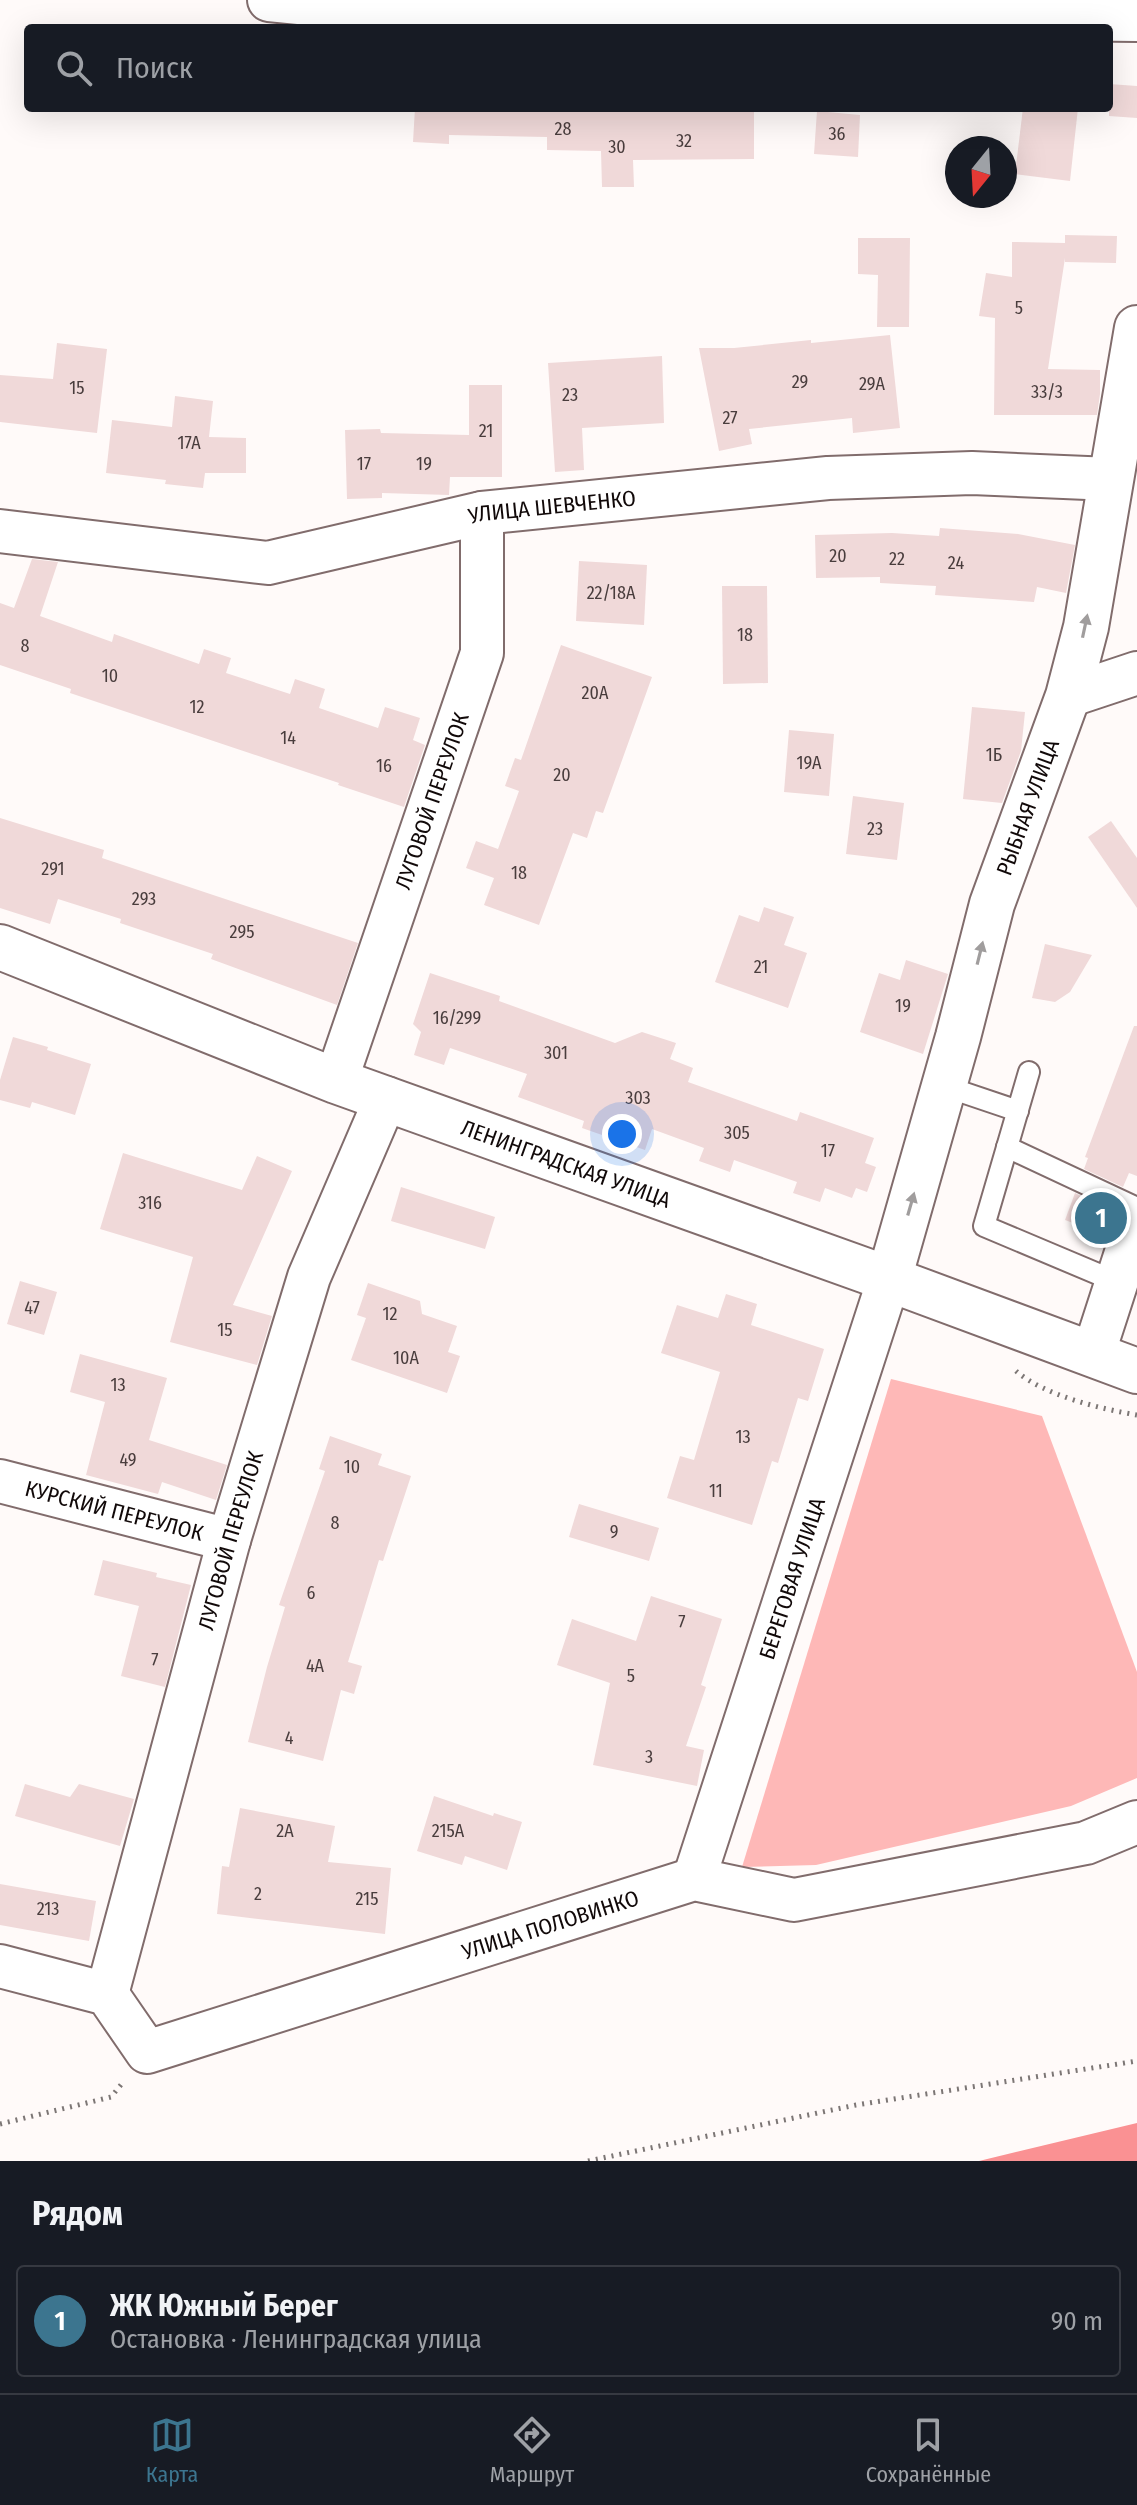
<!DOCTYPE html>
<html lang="ru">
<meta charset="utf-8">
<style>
body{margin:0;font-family:"Fira Sans Condensed",sans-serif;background:#242831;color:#f1f3f6}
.compass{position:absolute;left:945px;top:136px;width:72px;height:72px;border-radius:50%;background:#171b24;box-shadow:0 8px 32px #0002;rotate:198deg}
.you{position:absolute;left:622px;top:1134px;width:28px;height:28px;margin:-20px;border:6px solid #fff;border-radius:50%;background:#1a73e8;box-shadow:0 0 0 12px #1a73e833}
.badge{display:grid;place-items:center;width:52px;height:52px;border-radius:50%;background:#3c758f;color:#fff;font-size:26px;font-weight:700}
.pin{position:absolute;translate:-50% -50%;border:4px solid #fff;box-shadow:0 2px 8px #0006}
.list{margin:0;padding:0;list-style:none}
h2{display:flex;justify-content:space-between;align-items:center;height:104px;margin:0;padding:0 32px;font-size:34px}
h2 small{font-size:26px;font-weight:400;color:#9ea1a6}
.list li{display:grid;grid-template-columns:52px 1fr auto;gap:24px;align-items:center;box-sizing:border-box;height:112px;margin:0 16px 16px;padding:0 16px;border:2px solid #363941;border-radius:8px}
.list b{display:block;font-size:30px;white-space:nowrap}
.list p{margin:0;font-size:26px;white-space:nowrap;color:#9ea1a6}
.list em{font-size:26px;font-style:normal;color:#9ea1a6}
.icon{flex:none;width:44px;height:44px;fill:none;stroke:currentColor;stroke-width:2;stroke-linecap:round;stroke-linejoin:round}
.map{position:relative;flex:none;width:1137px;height:2161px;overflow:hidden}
.search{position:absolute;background:#171b24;box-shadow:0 8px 32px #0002;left:24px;right:24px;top:24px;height:88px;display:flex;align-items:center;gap:20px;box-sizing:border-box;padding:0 28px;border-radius:8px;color:#9ea1a6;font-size:30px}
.sheet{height:232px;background:#171b24}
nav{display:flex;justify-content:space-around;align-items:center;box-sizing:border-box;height:112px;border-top:2px solid #363941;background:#171b24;font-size:22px;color:#9ea1a6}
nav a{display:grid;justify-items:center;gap:4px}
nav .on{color:#3c758f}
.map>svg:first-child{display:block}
.green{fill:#feb8b7}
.water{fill:#fa9193}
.building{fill:#f0d9d9}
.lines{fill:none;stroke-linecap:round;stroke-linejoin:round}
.lane-casing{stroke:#816c6c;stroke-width:24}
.street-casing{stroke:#816c6c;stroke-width:46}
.secondary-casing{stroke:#816c6c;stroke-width:48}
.path{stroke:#7c7675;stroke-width:5;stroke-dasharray:2 6;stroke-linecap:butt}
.lane{stroke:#fff;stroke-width:20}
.street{stroke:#fff;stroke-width:42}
.secondary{stroke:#fff;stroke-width:44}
.oneway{fill:#a09d9d}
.labels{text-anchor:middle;stroke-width:8;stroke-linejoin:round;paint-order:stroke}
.number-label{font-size:18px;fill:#493d3d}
.street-label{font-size:22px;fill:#110909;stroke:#fff}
</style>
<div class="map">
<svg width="1137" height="2161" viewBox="0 0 1137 2161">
<rect width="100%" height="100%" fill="#fffaf9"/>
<!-- green -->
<polygon class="green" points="891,1379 1042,1416 1137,1672 1137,1778 1071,1806 816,1865 742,1867"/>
<!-- water -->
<polygon class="water" points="1137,2123 1137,2161 979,2161"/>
<!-- building -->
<g class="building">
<polygon points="1109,84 1137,86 1137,118 1109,116"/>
<polygon points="415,108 754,108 754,159 633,160 634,187 602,187 601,151 547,150 547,137 449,135 449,144 413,142"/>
<polygon points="1023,108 1078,108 1070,181 1015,174"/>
<polygon points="817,111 860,115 858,157 814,154"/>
<polygon points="1065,235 1117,236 1116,263 1065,262 1065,258 1048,369 1100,370 1100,394 1097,415 994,415 995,318 979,316 986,273 1012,277 1012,242 1065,243"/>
<polygon points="858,238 910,238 909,327 877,327 878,275 858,274"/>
<polygon points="890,335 900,428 853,433 852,418 749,429 752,444 719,451 699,348 734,348 811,340 811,343"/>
<polygon points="57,343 107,349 97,433 0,422 0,375 53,379"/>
<polygon points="662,356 664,423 582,428 584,470 555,472 548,363"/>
<polygon points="469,385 502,385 502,477 450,477 449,495 382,493 382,498 347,499 345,430 380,429 381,433 469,435"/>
<polygon points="175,396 213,401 209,437 246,438 246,473 205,473 203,488 165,484 166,480 106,473 112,420 172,427"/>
<polygon points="940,528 1018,534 1075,545 1066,593 1037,587 1034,602 935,595 936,586 880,583 880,577 816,578 815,535 892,533 939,536"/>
<polygon points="32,559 58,562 40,616 112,642 114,634 199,664 204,649 231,658 226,673 290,694 295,679 325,689 319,708 378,728 385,707 420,718 413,740 425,745 404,807 338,785 339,783 70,693 71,689 0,665 0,603 14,608"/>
<polygon points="579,561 647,565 644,625 576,621"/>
<polygon points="722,586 767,586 768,683 723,684"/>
<polygon points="561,645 652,677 603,813 596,811 587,838 573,833 539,925 484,905 494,878 466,868 476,841 498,849 519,791 505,786 515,758 521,760"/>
<polygon points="972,707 1025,712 1021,751 1002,803 963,799"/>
<polygon points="789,730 834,734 829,796 784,792"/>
<polygon points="853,796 904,803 897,860 846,854"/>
<polygon points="0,818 104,850 102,858 358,943 337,1005 211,959 213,954 120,923 121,919 58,899 50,924 0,908"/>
<polygon points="1111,821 1137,858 1137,908 1088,837"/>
<polygon points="764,907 794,917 784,945 807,953 788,1008 715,982 739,915 759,922"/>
<polygon points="1045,944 1092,955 1070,992 1055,1002 1032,998"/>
<polygon points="906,960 948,974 923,1054 860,1032 879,973 900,980"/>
<polygon points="430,973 500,996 499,1001 615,1043 642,1032 676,1043 670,1059 693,1068 688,1082 797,1121 800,1112 874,1138 865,1163 876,1167 867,1192 856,1188 852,1198 825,1188 820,1202 793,1193 797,1182 734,1160 730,1172 699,1161 704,1148 652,1129 645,1150 582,1128 584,1121 518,1097 527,1074 450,1048 444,1065 414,1055 421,1032 413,1024"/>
<polygon points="1134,1026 1137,1026 1137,1176 1129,1173 1123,1187 1084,1169 1088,1158 1085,1157"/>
<polygon points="13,1037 48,1047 47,1050 91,1064 75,1115 32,1102 30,1108 0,1100 0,1080"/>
<polygon points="123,1153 242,1190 257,1156 292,1171 233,1305 272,1316 257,1365 170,1342 193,1257 100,1229"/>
<polygon points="401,1187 495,1217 485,1249 391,1221"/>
<polygon points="1075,1193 1114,1212 1105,1235 1065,1220"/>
<polygon points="20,1281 57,1292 44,1335 7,1324"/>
<polygon points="368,1283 420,1301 422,1314 457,1326 448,1352 460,1356 447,1393 351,1360 366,1318 357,1315"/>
<polygon points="726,1294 757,1304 751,1325 824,1349 808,1401 798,1398 778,1463 772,1461 752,1525 667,1498 680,1456 694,1460 720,1372 661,1353 677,1305 718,1318"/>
<polygon points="80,1354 167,1378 149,1440 227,1465 216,1500 162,1482 158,1494 86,1475 105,1402 70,1392"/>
<polygon points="330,1436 382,1454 378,1465 411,1476 383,1561 379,1560 348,1662 362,1666 354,1694 341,1690 323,1761 248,1742 267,1667 285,1607 279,1605 325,1471 319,1469"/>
<polygon points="579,1504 659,1528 649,1561 569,1537"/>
<polygon points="103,1560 157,1573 156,1577 191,1585 165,1687 121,1676 139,1606 94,1595"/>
<polygon points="651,1596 722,1619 701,1685 706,1687 686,1746 704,1750 697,1786 593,1765 610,1683 557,1665 572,1619 636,1641"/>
<polygon points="25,1784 70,1797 79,1784 134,1799 120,1846 15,1816"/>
<polygon points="434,1796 493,1816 494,1813 522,1822 507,1870 465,1856 462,1865 417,1851"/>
<polygon points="240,1808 335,1826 328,1862 391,1868 385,1934 217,1914 222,1866 229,1867"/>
<polygon points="0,1884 96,1901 89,1941 0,1925"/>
</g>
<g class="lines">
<defs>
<g id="lane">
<polyline points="1029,1072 984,1226 1117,1282"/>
<polyline points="944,1086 1018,1111"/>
<polyline points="1007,1147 1137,1208"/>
</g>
<g id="street">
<polyline points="269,0 400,13 1137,20"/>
<path id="s1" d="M0,531L268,563L482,513L828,478L972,473L1111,479"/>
<polyline points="1068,696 1137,673"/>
<path id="s2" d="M336,1081L482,653V513"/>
<polyline points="1093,1355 1137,1219"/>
<path id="s3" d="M0,1481L229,1540"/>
<path id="s4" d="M694,1879L889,1279"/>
<path id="s5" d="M0,1966L107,1994L147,2052L694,1879L794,1900L1086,1843L1137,1822"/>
<path id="s6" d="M107,1994L229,1540L309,1277L386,1098"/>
</g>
<g id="secondary">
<path id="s7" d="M0,947L336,1081L889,1279L1137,1371"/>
<path id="s8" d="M889,1279L958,1037L992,904L1068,696L1086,627L1137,328"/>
</g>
</defs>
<!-- lane casing -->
<use href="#lane" class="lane-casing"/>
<!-- street casing -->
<use href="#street" class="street-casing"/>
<!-- secondary casing -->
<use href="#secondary" class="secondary-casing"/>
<!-- path -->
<g class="path">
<path d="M1016,1371C1043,1395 1101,1409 1137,1415"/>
<polyline points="0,2124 111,2097 124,2081"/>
<polyline points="588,2161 856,2105 1137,2061"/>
</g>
<!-- lane -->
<use href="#lane" class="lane"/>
<!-- street -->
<use href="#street" class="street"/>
<!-- secondary -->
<use href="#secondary" class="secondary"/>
</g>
<!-- one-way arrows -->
<defs><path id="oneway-solid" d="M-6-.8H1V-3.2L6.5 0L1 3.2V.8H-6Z" transform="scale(2)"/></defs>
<g class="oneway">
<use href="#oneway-solid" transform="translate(1085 626) rotate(-78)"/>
<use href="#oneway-solid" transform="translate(980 953) rotate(-76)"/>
<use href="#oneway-solid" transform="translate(911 1204) rotate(-74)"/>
</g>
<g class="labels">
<!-- number labels -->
<g class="number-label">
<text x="563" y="135">28</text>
<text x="837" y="140">36</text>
<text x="684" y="147">32</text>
<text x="617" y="153">30</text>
<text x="1019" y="314">5</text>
<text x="800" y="388">29</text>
<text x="872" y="390">29А</text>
<text x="77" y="394">15</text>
<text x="1047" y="398">33/3</text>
<text x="570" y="401">23</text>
<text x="730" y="424">27</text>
<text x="486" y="437">21</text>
<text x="189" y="449">17А</text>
<text x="364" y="470">17</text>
<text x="424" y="470">19</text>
<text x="838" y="562">20</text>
<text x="897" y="565">22</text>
<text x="956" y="569">24</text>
<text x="611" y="599">22/18А</text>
<text x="745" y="641">18</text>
<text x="25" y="652">8</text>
<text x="110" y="682">10</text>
<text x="595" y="699">20А</text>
<text x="197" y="713">12</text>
<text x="288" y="744">14</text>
<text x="994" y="761">1Б</text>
<text x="809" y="769">19А</text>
<text x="384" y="772">16</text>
<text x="562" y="781">20</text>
<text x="875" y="835">23</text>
<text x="53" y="875">291</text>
<text x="519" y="879">18</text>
<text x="144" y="905">293</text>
<text x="242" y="938">295</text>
<text x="761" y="973">21</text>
<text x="903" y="1012">19</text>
<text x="457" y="1024">16/299</text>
<text x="556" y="1059">301</text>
<text x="638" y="1104">303</text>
<text x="737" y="1139">305</text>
<text x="828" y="1157">17</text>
<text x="150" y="1209">316</text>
<text x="32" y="1314">47</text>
<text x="390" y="1320">12</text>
<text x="225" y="1336">15</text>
<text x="406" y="1364">10А</text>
<text x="118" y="1391">13</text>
<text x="743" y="1443">13</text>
<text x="128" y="1466">49</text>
<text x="352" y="1473">10</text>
<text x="716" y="1497">11</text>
<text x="335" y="1529">8</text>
<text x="614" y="1538">9</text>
<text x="311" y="1599">6</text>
<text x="682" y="1628">7</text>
<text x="155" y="1666">7</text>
<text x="315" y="1672">4А</text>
<text x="631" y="1682">5</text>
<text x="289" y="1744">4</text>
<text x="649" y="1763">3</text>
<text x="285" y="1837">2А</text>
<text x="448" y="1837">215А</text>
<text x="258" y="1900">2</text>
<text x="367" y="1905">215</text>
<text x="48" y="1915">213</text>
</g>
<!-- street labels -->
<g class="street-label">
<text dy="8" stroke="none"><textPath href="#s1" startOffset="560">УЛИЦА ШЕВЧЕНКО</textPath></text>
<text dy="8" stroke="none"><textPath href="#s2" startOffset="296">ЛУГОВОЙ ПЕРЕУЛОК</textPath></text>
<text dy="8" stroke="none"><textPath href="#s8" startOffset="492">РЫБНАЯ УЛИЦА</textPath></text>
<text dy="8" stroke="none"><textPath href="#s7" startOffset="606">ЛЕНИНГРАДСКАЯ УЛИЦА</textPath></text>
<text dy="8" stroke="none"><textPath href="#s3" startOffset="118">КУРСКИЙ ПЕРЕУЛОК</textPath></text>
<text dy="8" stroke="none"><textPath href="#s6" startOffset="470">ЛУГОВОЙ ПЕРЕУЛОК</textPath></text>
<text dy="8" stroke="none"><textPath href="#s4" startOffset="316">БЕРЕГОВАЯ УЛИЦА</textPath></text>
<text dy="8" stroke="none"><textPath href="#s5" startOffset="604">УЛИЦА ПОЛОВИНКО</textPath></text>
</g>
</g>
</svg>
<svg class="compass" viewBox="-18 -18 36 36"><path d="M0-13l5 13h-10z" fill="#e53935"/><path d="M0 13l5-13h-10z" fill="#9ea1a6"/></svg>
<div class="you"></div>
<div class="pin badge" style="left:1101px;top:1218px">1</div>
<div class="search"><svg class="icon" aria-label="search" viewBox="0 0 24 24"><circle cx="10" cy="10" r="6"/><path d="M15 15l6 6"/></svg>Поиск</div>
</div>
<section class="sheet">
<h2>Рядом<small></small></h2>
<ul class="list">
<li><span class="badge">1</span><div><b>ЖК Южный Берег</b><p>Остановка · Ленинградская улица</p></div><em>90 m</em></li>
</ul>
</section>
<nav>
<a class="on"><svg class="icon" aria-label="map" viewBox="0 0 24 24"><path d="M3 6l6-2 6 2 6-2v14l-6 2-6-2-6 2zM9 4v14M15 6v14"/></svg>Карта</a>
<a><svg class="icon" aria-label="directions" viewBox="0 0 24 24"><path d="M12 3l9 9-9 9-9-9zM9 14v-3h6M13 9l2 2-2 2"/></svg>Маршрут</a>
<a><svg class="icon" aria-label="saved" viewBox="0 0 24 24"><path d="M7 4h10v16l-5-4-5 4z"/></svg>Сохранённые</a>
</nav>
